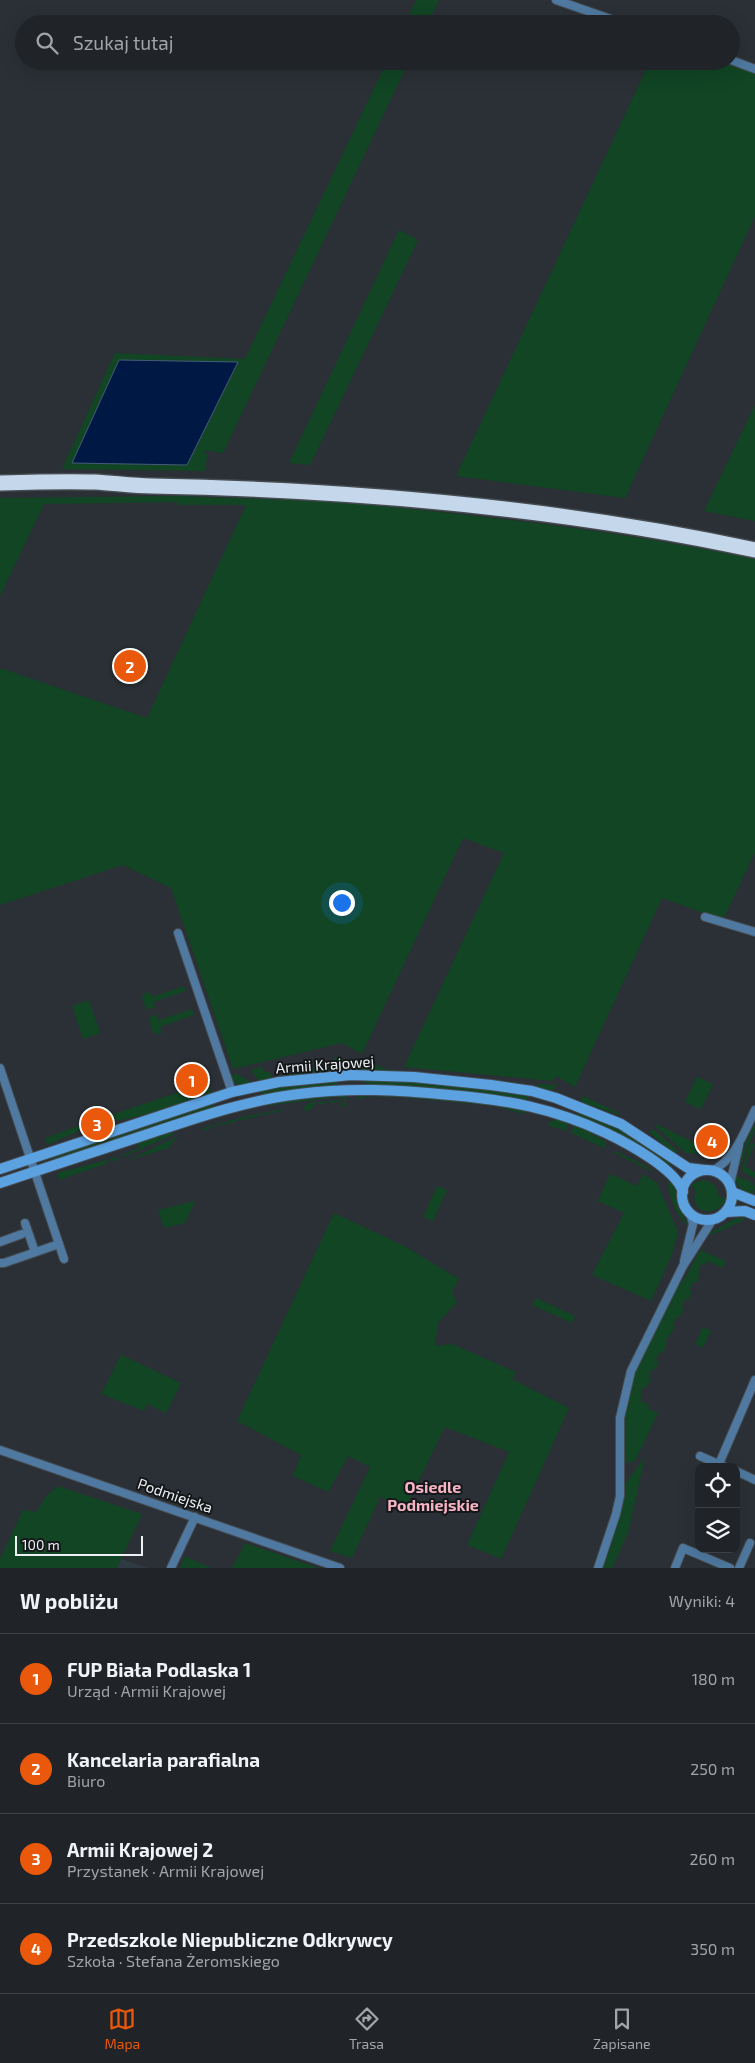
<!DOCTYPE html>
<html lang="pl">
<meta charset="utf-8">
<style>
body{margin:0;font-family:"Exo 2",sans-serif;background:#2d3034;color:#f1f3f6}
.controls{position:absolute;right:15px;bottom:15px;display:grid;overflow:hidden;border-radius:10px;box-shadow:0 5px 20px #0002}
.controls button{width:45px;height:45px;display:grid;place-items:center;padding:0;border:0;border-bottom:1px solid #3d4145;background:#202428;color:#f1f3f6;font:25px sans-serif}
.scale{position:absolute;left:15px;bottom:12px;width:128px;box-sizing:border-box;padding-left:5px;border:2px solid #eef1f4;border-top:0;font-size:14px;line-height:18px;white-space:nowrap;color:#eef1f4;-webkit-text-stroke:4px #15181a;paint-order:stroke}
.you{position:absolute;left:341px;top:902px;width:18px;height:18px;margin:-12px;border:4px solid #fff;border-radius:50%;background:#1a73e8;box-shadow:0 0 0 8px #1a73e833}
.badge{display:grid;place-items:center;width:32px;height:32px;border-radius:50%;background:#ea580c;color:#fff;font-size:16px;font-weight:700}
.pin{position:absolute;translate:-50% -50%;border:2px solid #fff;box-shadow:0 1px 5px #0006}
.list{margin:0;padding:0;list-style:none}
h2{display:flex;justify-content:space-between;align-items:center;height:65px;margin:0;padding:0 20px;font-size:21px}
h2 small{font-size:16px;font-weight:400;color:#a2a4a8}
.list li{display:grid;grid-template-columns:32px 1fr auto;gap:15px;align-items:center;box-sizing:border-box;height:90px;padding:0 20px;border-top:1px solid #3d4145}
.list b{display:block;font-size:19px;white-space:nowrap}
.list p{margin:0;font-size:16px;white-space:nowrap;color:#a2a4a8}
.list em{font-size:16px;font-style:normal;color:#a2a4a8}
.icon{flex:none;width:28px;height:28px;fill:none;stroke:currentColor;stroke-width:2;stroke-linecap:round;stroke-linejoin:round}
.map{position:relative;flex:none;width:755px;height:1568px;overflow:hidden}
.search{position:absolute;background:#202428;box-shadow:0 5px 20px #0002;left:15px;right:15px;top:15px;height:55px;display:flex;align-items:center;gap:12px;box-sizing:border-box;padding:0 18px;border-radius:28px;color:#a2a4a8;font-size:19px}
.sheet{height:425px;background:#202428}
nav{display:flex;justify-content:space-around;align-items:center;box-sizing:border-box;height:70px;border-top:1px solid #3d4145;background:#202428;font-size:14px;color:#a2a4a8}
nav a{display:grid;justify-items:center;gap:2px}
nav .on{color:#ea580c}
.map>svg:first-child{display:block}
.built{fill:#2f3a43}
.green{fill:#114524}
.water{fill:#001944;stroke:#475a79}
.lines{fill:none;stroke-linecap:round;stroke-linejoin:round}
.street-casing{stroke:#454b50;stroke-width:10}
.secondary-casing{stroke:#454b50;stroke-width:12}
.highway-casing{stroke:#454b50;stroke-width:18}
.street{stroke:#4f79a0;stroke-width:8}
.secondary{stroke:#5ca1e0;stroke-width:10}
.highway{stroke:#c4d7eb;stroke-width:15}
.labels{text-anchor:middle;stroke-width:4;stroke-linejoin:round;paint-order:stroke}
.street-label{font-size:15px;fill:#eef1f4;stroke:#15181a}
.neighbourhood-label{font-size:16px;font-weight:bold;fill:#f6b3c3;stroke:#15181a}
</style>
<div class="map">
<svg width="755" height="1568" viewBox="0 0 755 1568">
<rect width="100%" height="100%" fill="#2a3035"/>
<!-- built -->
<polygon class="built" points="121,1559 148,1568 117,1568"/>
<!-- green -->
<g class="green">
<polygon points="416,0 439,0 427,24 405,24"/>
<polygon points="387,61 409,61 223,453 203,450 207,455 205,471 62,469 115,353 245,359"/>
<polygon points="650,61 721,61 755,73 755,216 625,498 456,476"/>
<polygon points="399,230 418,240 310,465 289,463"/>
<polygon points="755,405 755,521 704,511"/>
<path d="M180,496C250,499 321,500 391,507C513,519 635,534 755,559V852L723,920L662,898L575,1087L556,1076L553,1081L404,1067L504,853L463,838L362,1054L342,1043L233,1069L171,888L123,865L0,905V668L147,718L246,505H177V502L44,504L0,596V498Z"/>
<polygon points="184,986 186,991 153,1002 155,1008 146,1009 142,997 145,993 150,992 152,997"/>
<polygon points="89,1000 100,1033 83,1039 72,1006"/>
<polygon points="192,1009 194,1015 160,1027 162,1033 157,1034 153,1032 149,1020 150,1017 157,1014 159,1020"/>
<polygon points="338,1057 346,1064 344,1069 338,1072 259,1081 252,1072 253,1069 262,1067 264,1072 270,1072 272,1078 335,1064 334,1058"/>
<polygon points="363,1061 370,1062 385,1069 405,1072 363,1071 357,1068 355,1063"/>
<path d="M237,1074L248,1080L250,1083C241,1085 234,1086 231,1076Z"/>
<polygon points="697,1077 713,1084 701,1109 685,1102"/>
<path d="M364,1080C419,1081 474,1086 528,1096L527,1100C488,1093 448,1090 408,1086C394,1085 378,1087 365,1083Z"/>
<polygon points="337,1081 337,1084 332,1086 262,1095 261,1090"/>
<polygon points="206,1083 208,1084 211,1093 141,1116 115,1121 114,1118 109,1120 108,1116"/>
<polygon points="559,1083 551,1091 535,1088 538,1084 553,1085"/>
<polygon points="343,1094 348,1100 338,1097 264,1106 264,1104 301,1098"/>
<path d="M361,1094C416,1095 471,1101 526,1109L524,1114L496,1106L400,1097L368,1096L357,1100Z"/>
<polygon points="583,1096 619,1113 619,1115 581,1102"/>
<polygon points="341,1100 348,1105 341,1107 343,1103 341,1101 339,1103 336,1101 334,1103 327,1102 321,1105 317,1102 310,1110 304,1111 305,1106 309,1103"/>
<polygon points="213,1102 214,1107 53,1161 51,1156"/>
<polygon points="283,1109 281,1112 278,1110 277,1113 270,1112 268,1115 265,1113 264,1116 261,1114 255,1118 248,1117 246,1120 243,1119 242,1121 239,1119 233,1123 230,1122 229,1124 226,1123 224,1125 221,1124 220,1126 217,1125 215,1127 213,1126 207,1130 200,1129 247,1116"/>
<polygon points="579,1111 621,1129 672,1163 669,1167 601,1125 577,1115"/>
<polygon points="104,1117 106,1121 99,1123 98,1120 94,1122 95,1124 47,1145 45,1138"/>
<polygon points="555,1119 569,1122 566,1131 547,1125"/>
<polygon points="754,1123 755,1129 741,1164 737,1166"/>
<polygon points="574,1124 606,1142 606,1149 571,1133"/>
<polygon points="656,1124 712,1151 708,1154 686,1153 655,1126"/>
<polygon points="653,1129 678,1151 678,1156 650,1133"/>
<polygon points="167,1132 175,1134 111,1162 110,1159 117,1157 118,1159 122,1158 122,1155 140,1147 138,1144 149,1138"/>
<polygon points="178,1136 168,1148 127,1161"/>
<polygon points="751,1143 755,1144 745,1166 755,1172 755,1178 744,1173 742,1169"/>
<polygon points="615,1151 648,1167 655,1173 614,1153"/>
<polygon points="107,1160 108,1163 59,1180 57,1173"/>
<polygon points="610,1174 637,1186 643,1174 657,1183 678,1232 672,1254 651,1301 592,1275 624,1213 598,1201"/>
<path d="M735,1175L751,1182L755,1187L753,1196C742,1192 736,1187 735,1175Z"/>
<path d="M671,1180L676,1192L678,1206L688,1225C678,1220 669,1196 668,1185Z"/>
<path d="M702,1180C712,1181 718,1187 719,1197L726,1198C718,1220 687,1213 696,1191L691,1185Z"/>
<polygon points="437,1186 447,1190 433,1221 423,1217"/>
<polygon points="195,1201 185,1223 164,1228 158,1210"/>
<polygon points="334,1213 404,1246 459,1279 452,1292 457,1302 438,1323 435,1346 452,1344 516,1372 512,1379 569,1408 501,1559 467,1545 509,1452 445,1427 406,1507 380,1497 352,1558 330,1551 370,1467 348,1456 328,1492 293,1476 301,1455 237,1421"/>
<polygon points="747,1217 740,1222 711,1235 708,1234 735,1219"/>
<polygon points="700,1250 726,1261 723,1268 707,1261 704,1265 701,1264 698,1272 700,1274 696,1283 693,1282 689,1290 692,1292 688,1300 685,1299 681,1307 684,1308 679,1318 676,1317 673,1325 675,1327 665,1342 667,1343 663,1353 660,1352 656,1360 659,1362 655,1370 652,1369 648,1377 651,1378 646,1388 643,1387 640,1395 642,1396 640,1401 649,1405 648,1409 658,1413 635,1461 627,1463 623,1461 623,1416 635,1371 672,1294 686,1276"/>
<polygon points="536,1298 575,1316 572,1323 532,1305"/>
<polygon points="703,1327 711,1331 703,1348 695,1344"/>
<polygon points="121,1355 181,1383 166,1413 147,1404 144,1411 101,1394"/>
<polygon points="645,1457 628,1533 612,1568 603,1568 619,1518 625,1484"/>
<polygon points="58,1486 142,1514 117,1568 0,1568 0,1559 23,1510 36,1512 47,1495"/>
<polygon points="245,1543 318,1568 232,1568"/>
<polygon points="185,1556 211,1568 180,1568"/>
</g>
<!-- water -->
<polygon class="water" points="119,360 238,362 187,465 72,463"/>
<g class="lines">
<defs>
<g id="street">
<polyline points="556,0 625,24"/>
<polyline points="731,60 755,69"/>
<polyline points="705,917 755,932"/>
<polyline points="178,933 232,1092"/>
<polyline points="0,1068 64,1259"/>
<path d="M712,1171C735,1159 744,1133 755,1110"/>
<polyline points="730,1184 739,1145"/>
<polyline points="25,1223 35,1252"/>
<polyline points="0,1242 22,1234"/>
<polyline points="684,1261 693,1224 690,1213"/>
<polyline points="0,1263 4,1263 59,1244"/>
<polyline points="0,1450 340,1568"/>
<polyline points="700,1456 725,1467"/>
<polyline points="719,1464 755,1380"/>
<polyline points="736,1471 755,1480"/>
<polyline points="171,1568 195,1517"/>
<polyline points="598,1568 616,1514 620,1496 620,1418 631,1371 683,1266 713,1219"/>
<polyline points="675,1568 683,1548 730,1568"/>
<polyline points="739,1568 750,1543"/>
</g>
<g id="secondary">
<polyline points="0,1169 232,1092 279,1082 351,1075 414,1077 491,1085 532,1091 556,1098 621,1124 688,1168 705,1170"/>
<circle cx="707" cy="1195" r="25"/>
<path d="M0,1183C51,1166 103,1149 154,1132C202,1116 249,1100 299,1094C350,1087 399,1090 450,1095C508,1100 553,1108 606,1133C627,1143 676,1169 683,1192"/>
<polyline points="732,1192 755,1201"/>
<polyline points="726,1212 745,1211 755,1215"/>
</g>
<path id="highway" d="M0,483C32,482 64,481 95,482C114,483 133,486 152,486C354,490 557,507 755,550"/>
</defs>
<!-- street casing -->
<use href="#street" class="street-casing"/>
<!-- secondary casing -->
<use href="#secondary" class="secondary-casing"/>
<!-- highway casing -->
<use href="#highway" class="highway-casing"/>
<!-- street -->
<use href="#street" class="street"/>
<!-- secondary -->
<use href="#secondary" class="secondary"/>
<!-- highway -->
<use href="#highway" class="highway"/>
</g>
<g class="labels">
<!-- street labels -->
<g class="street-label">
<text transform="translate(325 1065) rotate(-4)" y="5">Armii Krajowej</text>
<text transform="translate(175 1496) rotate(19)" y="5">Podmiejska</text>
</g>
<!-- neighbourhood labels -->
<g class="neighbourhood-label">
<text x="433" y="1493">Osiedle<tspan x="433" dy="18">Podmiejskie</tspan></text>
</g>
</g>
</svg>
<div class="controls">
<button><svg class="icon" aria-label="locate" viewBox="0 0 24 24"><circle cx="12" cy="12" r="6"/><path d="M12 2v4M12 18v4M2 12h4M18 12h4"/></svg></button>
<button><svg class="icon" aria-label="layers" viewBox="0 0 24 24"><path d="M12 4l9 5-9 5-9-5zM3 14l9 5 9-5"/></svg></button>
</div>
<div class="scale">100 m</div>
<div class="you"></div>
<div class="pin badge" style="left:192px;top:1080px">1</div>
<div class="pin badge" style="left:130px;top:666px">2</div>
<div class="pin badge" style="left:97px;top:1124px">3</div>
<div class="pin badge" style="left:712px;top:1141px">4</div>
<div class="search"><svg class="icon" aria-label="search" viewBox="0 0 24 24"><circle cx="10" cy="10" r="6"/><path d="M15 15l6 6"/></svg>Szukaj tutaj</div>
</div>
<section class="sheet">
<h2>W pobliżu<small>Wyniki: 4</small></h2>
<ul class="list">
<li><span class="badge">1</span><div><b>FUP Biała Podlaska 1</b><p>Urząd · Armii Krajowej</p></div><em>180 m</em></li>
<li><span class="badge">2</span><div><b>Kancelaria parafialna</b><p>Biuro</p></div><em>250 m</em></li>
<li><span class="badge">3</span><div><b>Armii Krajowej 2</b><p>Przystanek · Armii Krajowej</p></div><em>260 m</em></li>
<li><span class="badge">4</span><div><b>Przedszkole Niepubliczne Odkrywcy</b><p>Szkoła · Stefana Żeromskiego</p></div><em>350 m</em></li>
</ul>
</section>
<nav>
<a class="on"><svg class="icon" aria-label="map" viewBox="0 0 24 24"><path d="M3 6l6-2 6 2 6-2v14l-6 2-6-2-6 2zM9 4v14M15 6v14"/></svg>Mapa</a>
<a><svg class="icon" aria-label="directions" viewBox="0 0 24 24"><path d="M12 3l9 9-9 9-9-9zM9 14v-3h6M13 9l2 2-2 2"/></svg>Trasa</a>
<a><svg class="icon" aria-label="saved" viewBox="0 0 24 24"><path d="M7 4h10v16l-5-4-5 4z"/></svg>Zapisane</a>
</nav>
